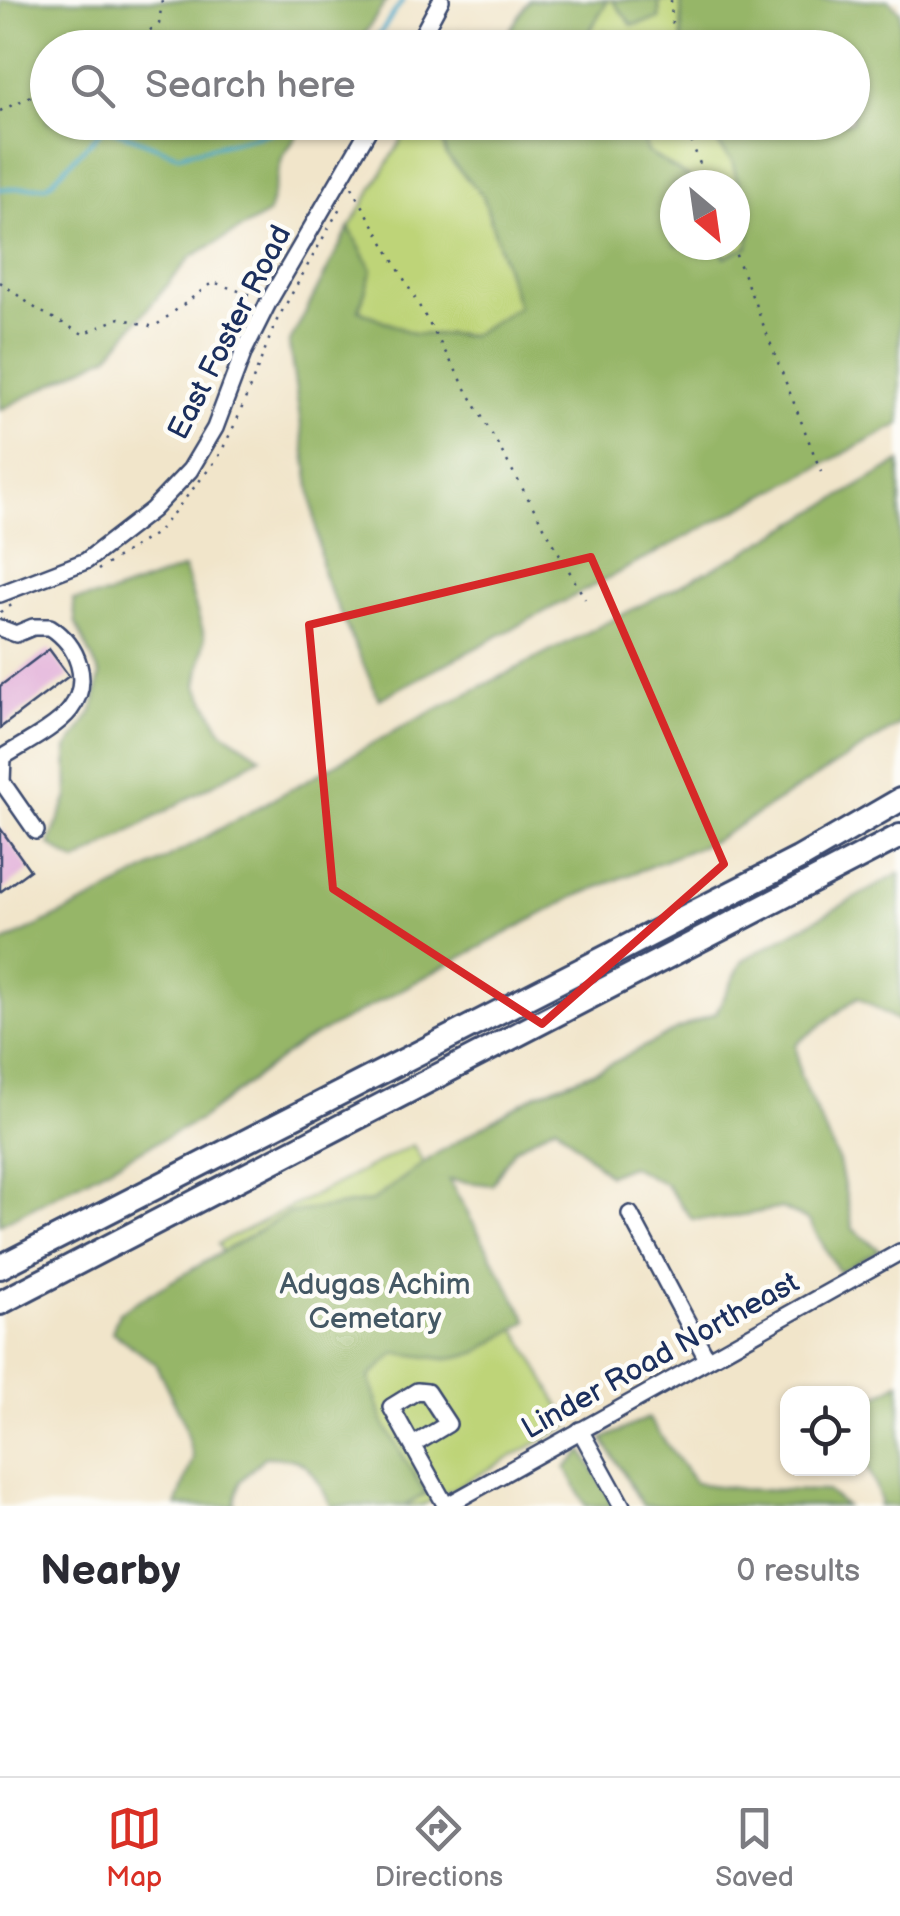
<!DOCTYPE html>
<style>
body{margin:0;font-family:"Balsamiq Sans",sans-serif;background:#f2f2f3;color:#2b2b33}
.controls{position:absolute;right:30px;bottom:30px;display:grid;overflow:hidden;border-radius:20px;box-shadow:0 2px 8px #0004}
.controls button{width:90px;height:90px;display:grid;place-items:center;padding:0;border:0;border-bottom:2px solid #e1e1e2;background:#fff;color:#2b2b33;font:50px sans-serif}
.compass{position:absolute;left:660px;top:170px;width:90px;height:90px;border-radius:50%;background:#fff;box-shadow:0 2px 8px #0004;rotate:151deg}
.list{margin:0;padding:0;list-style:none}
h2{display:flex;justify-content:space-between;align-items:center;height:130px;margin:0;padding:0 40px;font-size:42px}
h2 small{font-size:32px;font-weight:400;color:#7c7c81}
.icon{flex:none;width:55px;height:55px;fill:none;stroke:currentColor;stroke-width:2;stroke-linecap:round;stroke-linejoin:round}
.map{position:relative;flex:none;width:900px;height:1506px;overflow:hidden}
.search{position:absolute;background:#fff;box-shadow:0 2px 8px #0004;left:30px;right:30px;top:30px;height:110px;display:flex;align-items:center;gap:25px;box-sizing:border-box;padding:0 35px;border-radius:55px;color:#7c7c81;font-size:38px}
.sheet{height:270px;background:#fff}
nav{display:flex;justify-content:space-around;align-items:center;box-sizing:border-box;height:140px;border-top:2px solid #e1e1e2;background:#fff;font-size:28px;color:#7c7c81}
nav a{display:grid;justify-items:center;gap:5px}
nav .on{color:#d93025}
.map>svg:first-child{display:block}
.green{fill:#bed478;stroke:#6c826b;stroke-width:2.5}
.forest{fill:#96b668;stroke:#587263;stroke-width:2.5}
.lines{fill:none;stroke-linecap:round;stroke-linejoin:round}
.stream{stroke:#4aa8c8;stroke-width:4}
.building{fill:#e1add8}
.minor-casing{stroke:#3b4a6e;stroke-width:20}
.highway-casing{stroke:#3b4a6e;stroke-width:28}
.path{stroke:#3b4a6e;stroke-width:2.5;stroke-dasharray:2.5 8;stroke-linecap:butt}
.minor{stroke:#fff;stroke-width:15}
.highway{stroke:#fff;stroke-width:22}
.marked{fill:none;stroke:#d62828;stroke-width:8;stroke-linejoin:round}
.labels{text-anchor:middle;stroke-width:9;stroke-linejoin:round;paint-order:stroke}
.street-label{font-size:30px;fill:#1b2f5e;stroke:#fdfcf7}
.park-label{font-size:30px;fill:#445864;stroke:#fdfcf7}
</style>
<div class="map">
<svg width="900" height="1506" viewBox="0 0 900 1506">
<rect width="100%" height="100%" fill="#fdfcf7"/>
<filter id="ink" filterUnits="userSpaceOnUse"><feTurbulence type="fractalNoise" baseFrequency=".01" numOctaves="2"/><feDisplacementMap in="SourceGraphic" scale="20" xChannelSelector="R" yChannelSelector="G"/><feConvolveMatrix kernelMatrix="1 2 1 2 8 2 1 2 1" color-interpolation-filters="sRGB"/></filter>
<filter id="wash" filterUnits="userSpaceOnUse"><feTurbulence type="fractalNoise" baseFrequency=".0048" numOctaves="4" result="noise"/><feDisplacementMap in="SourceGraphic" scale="40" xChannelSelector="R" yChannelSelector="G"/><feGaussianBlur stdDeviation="2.25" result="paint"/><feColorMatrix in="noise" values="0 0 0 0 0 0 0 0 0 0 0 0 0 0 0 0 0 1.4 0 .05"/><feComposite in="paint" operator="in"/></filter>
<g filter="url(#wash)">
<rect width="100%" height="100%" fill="#f1e5ca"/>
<!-- green -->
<g class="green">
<polygon points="608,0 612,0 632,25 659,19 659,0 681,0 682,47 615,47 605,31 586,47 580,48"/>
<polygon points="412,123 438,123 446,155 483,196 518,307 472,335 413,334 358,310 372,270 349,228"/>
<polygon points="641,123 701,123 732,161 750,229 749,246 725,257 718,245 735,245 735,185 693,185 690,178 647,152"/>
<polygon points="413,1145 570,1425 421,1506 365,1506 218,1244"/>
</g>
<!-- forest -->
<g class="forest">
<polygon points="0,0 387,0 356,47 48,48 48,122 305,123 282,158 268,214 191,257 109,355 0,410"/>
<polygon points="529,0 608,0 580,47 499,47"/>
<polygon points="612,0 659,0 659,19 632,25"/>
<polygon points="681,0 888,0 900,11 900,424 379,699 323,575 289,344 349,228 372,270 359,310 413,334 472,335 518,307 483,196 446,155 438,123 641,123 647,152 690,178 693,185 675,185 675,245 718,245 725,257 748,246 750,229 732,161 701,123 852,122 852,48 682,47"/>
<polygon points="900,462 900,724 716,840 574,897 298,1045 201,1119 0,1224 0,944 102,895 402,727 745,552"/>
<polygon points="184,568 205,638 197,685 222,731 261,757 76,862 49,844 68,797 67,749 93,710 100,675 76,624 73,600 109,595"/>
<path d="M900,873V1022L858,997L796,1044L800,1075L839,1162L853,1229L880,1250L839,1272L809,1221L782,1208L721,1219H692L665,1184L630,1166L608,1175L556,1125L514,1149L492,1185L449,1180L528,1321L476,1353L446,1359L396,1353L369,1377L384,1424L426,1494L404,1506H331C312,1469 309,1456 264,1457L240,1481L234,1506H176L193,1458L182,1418L155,1363L112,1332L119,1312L289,1213L372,1201L436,1154L537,1094L601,1069L678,1029L716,1013L743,960Z"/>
<polygon points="900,1382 900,1506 879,1506 881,1501 863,1455 863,1405"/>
<polygon points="648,1418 695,1483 741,1489 827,1491 846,1506 643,1506 603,1439"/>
<polygon points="583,1451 614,1506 586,1506 566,1468"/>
</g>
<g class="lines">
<!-- stream -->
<g class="stream">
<polyline points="370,48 403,0"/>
<polyline points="0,189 47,186 105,127 178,155 315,122"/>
</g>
</g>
<g id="blocks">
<!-- building -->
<g class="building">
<polygon points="49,649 69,676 0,728 0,686"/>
<polygon points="0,828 30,870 0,892"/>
</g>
</g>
</g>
<g filter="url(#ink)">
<use href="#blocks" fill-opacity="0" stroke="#3b4a6e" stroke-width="2.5"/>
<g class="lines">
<defs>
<g id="minor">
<polyline points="415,48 441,0"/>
<polyline points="0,594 86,561 152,510 190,470 215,428 244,351 269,301 373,122"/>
<path d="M0,628L16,634L33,627H50C78,645 92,681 70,710C57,727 22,745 3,757L2,782L36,831"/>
<polyline points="630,1214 707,1359"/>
<polyline points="580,1430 622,1506"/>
<polyline points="413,1445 448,1424 427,1392 417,1391 391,1407 446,1506"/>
<polyline points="446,1506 900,1252"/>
</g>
<g id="highway">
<polyline points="0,1267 798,859 900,800"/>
<polyline points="0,1303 900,836"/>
</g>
</defs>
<!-- minor casing -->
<use href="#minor" class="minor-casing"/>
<!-- highway casing -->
<use href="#highway" class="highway-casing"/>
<!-- path -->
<g class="path">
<polyline points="671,0 673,48"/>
<polyline points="124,48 159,24 162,0"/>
<polyline points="0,111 48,88"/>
<polyline points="684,122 708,185"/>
<polyline points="352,187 585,599"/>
<polyline points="732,245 821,472"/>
<polyline points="0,282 38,310 83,334 120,318 154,327 213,282 256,297"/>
<polyline points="98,570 158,532 218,458 237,420 276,322 341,206"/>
<polyline points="0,612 12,605"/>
</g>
<!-- minor -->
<use href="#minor" class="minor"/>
<!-- highway -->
<use href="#highway" class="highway"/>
</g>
</g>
<!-- marked area -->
<path class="marked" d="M591,557L724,864L542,1024L333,889L309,625Z"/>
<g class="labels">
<!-- street labels -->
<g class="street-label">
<text transform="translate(229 332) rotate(-63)" y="10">East Foster Road</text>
<text transform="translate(660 1355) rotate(-29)" y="10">Linder Road Northeast</text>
</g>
<!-- park labels -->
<g class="park-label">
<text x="375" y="1294">Adugas Achim<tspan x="375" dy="34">Cemetary</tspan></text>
</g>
</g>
</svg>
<div class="controls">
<button><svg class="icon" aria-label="locate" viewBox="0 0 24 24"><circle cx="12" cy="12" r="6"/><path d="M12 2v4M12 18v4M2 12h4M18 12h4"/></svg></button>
</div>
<svg class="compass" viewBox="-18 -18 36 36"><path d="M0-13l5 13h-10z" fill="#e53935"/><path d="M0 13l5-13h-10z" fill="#7c7c81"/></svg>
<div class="search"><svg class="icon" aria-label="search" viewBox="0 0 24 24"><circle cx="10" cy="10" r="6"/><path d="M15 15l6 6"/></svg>Search here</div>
</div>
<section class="sheet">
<h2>Nearby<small>0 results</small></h2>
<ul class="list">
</ul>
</section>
<nav>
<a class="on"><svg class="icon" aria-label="map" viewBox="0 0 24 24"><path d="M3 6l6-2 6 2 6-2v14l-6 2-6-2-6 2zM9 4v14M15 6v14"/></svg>Map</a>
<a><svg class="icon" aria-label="directions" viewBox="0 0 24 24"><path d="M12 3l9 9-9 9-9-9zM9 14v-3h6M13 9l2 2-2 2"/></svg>Directions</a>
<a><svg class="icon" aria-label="saved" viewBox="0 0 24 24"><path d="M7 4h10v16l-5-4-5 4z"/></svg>Saved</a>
</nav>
